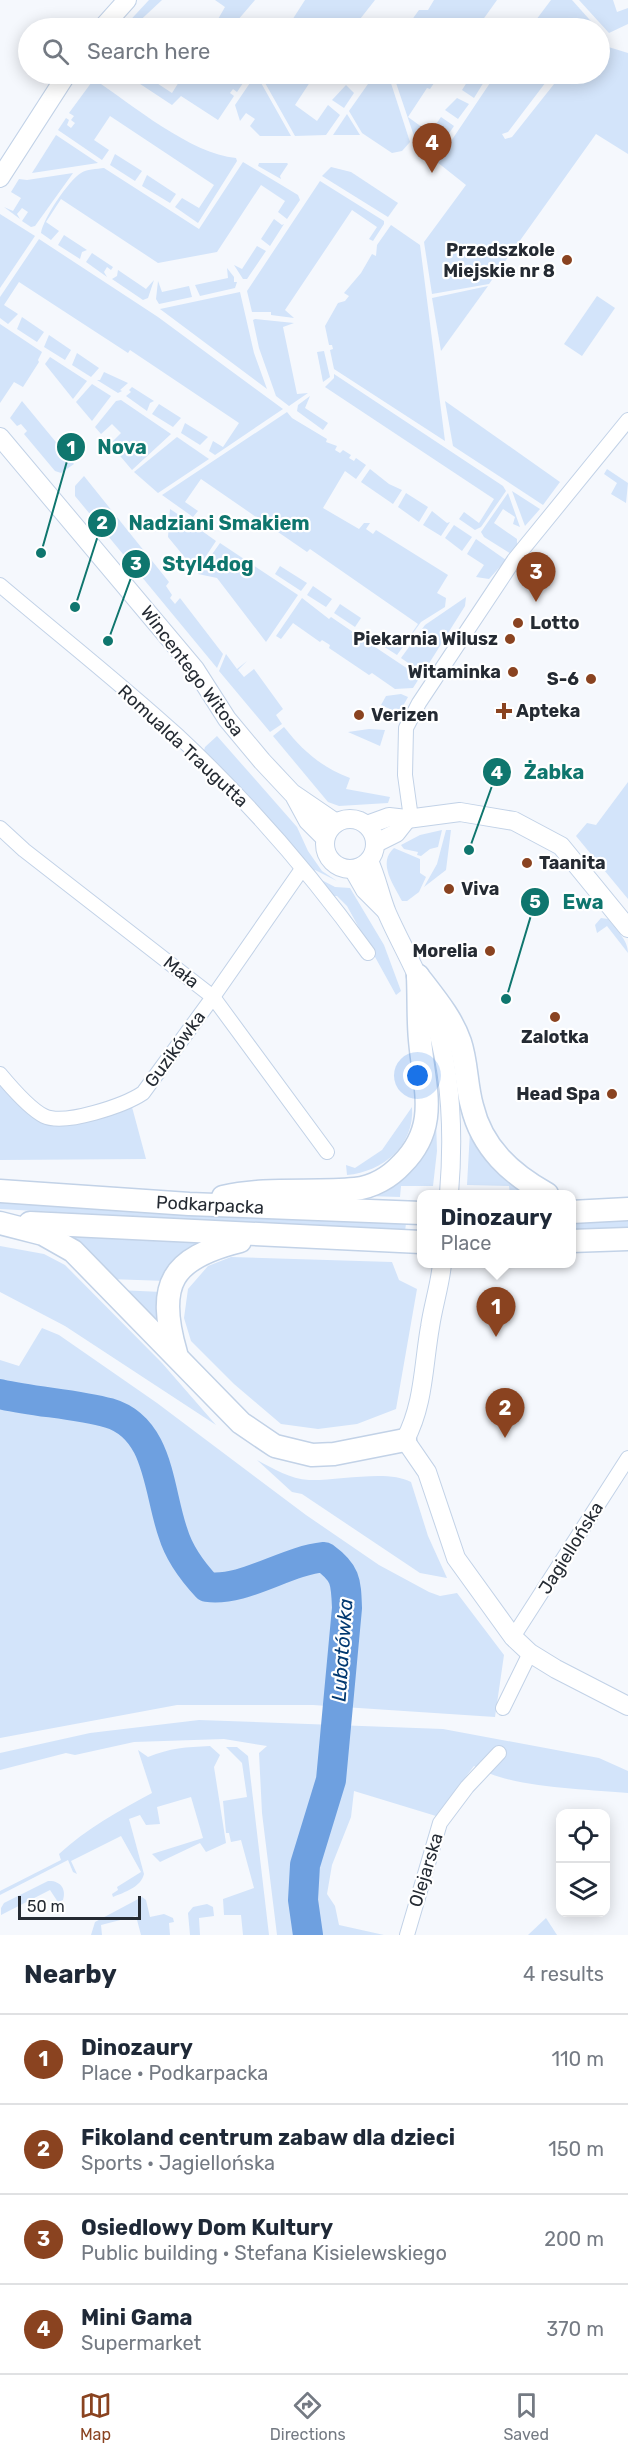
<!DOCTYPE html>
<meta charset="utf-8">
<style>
body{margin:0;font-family:Rubik,sans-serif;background:#f2f2f3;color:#1f2937}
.controls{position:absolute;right:18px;bottom:18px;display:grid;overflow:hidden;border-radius:12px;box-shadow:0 3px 15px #0003}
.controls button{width:54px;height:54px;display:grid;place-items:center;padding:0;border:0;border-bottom:2px solid #e0e1e3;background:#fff;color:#1f2937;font:30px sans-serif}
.scale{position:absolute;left:18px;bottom:15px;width:123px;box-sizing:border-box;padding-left:6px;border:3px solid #252b33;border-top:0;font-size:16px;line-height:21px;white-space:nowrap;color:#252b33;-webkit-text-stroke:4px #fff;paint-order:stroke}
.you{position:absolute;left:418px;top:1076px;width:21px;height:21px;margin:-15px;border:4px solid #fff;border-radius:50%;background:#1a73e8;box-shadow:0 0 0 9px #1a73e833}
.badge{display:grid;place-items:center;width:39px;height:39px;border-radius:50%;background:#8a4320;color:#fff;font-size:20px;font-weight:700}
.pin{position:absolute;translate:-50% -50px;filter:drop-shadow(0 2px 3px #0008)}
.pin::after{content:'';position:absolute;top:32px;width:21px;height:18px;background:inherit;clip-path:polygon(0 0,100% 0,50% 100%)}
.popup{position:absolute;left:417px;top:1190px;width:159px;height:78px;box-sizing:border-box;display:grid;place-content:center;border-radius:12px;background:#fff;filter:drop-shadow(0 2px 4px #0005);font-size:20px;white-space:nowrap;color:#747a83}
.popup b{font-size:22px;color:#1f2937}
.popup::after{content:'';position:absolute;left:50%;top:100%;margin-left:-12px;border:12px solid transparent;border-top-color:#fff}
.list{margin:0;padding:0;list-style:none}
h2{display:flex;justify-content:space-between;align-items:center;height:78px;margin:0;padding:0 24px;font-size:26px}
h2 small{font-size:20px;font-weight:400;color:#747a83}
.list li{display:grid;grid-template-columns:39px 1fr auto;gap:18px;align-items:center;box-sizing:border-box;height:90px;padding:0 24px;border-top:2px solid #e0e1e3}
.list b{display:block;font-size:22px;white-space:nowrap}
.list p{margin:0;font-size:20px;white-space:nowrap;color:#747a83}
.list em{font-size:20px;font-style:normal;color:#747a83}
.icon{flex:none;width:33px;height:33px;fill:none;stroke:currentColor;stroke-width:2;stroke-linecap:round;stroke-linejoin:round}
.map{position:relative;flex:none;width:628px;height:1935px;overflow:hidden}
.search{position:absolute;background:#fff;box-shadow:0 3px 15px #0003;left:18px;right:18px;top:18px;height:66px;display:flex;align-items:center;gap:15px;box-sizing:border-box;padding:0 21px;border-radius:33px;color:#747a83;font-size:22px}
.sheet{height:438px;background:#fff}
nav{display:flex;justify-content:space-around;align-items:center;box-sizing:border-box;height:84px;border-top:2px solid #e0e1e3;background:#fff;font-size:16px;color:#747a83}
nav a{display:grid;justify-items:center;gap:3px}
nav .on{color:#8a4320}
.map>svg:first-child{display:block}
.green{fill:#d3e4fa}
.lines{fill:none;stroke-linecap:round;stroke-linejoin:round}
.river{stroke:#6ea0e0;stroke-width:30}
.minor-casing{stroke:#c2d2e7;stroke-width:16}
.tertiary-casing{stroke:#c2d2e7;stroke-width:20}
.primary-casing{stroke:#c2d2e7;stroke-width:25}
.minor{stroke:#fff;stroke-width:14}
.tertiary{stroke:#fff;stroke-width:18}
.primary{stroke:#fff;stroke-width:22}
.poi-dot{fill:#8a4320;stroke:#fff;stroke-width:2}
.labels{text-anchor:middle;stroke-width:4.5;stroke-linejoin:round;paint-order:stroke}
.poi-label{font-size:18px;font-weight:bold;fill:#252b33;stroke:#fff;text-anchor:end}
.street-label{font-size:18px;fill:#252b33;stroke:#fff}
.water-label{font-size:20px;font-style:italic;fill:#023971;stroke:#fff}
.leader{fill:none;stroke:#0f766e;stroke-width:2}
.callout-dot{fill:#0f766e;stroke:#fff;stroke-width:2}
.mark-label{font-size:18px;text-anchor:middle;font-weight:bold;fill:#fff}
.callout-label{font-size:20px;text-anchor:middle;font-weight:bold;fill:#0f766e;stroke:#fff;stroke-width:4.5;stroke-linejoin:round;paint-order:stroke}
</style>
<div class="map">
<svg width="628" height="1935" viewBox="0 0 628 1935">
<rect width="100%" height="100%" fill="#f5f8fd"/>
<!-- green -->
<g class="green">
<polygon points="149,0 162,0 132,28 123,28"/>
<polygon points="215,0 255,0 231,28 213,28 225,7"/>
<polygon points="305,0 375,0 353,28 287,28"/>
<polygon points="434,0 497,0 477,28 406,28 419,10 428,10"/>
<polygon points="551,0 572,0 597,28 530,28"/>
<polygon points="579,0 613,0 617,12 628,8 628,24 609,33"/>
<polygon points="602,45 628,53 628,154 596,134 489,284 432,294 424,242 466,185 437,162 496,74 552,74 508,132 502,134 505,139 512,137 562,74 600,74 600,46"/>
<polygon points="125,74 143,74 172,93 184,74 216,74 226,81 232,74 249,74 237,92 233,89 230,93 234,96 218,120 181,96 172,105"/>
<polygon points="256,74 291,136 260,136 250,126 255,119 246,113 240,121 235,105"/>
<polygon points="260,74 319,74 314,76 295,105 317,121 328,105 340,115 326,135 295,136"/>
<polygon points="375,74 388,74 410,142 402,151 392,153 362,133 349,111"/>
<polygon points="393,74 440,74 430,89 427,88 408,117 430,133 441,117 454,126 437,151 414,136"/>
<polygon points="477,74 487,77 474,98 462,90 469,79 472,81"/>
<path d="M94,79C132,105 191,154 236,158L237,161L198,223L175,207L182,198L199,208L214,185L110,116L94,140L109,150L102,160L58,130L66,118L69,120L67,125L71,128L75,123L71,120L74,116L69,113Z"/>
<polygon points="346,85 354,93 344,108 332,100"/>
<polygon points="457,98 469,104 458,119 445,110"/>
<polygon points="347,114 360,135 333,135"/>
<polygon points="56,135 98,163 32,173"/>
<polygon points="115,154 142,171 135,181 110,165"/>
<path d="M243,162L298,195L300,200L287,219L278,212L285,201L261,185L217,252L158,263L61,199L46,222L59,231L51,240L41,233C43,219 68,181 81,173C86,169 97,169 104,168L199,229Z"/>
<polygon points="259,163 287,163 288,164 280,176 281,179 258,166"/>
<polygon points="331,167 351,172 398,203 388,217 322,176"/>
<polygon points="73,173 35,226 31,227 22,221 28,212 22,208 17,214 20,219 4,207 13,211 21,198 11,192 19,179 27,180"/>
<polygon points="147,175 176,194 170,203 142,186"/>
<polygon points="320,181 384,221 384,224 373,241 369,239 377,227 352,210 285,310 294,318 271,315 271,312 252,312 247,291"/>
<polygon points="0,214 35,236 0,288"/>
<polygon points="274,219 282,225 284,224 270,246 261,239"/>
<polygon points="391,225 420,245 445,441 334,369 330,350 333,349 332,345 329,345 325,326 338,303 345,301 349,296 344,293 361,273 372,254 376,256 377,245"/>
<polygon points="64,235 87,250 82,252 80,259 58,245"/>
<polygon points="39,239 158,317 283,409 215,455 209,451 213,441 223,447 239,423 130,350 128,353 19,282 4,305 18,314 8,324 0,318 0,297"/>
<polygon points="257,246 266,251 247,279 243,279 234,265 242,269"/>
<polygon points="92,253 113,267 111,270 107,267 104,272 107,277 86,262"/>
<polygon points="227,268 234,277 234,282 237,282 235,288 200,296 195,285 228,278"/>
<polygon points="118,270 146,289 154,280 148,298 143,300 112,279 117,276"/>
<polygon points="158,281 162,292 189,286 192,297 159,304 156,299"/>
<polygon points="488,286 441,351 432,298"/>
<polygon points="240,292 254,353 267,389 160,309"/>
<polygon points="597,296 615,308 582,356 564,344"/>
<polygon points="22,317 44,332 37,342 17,329"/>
<polygon points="255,319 294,323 283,327 297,394 308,393 289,406 276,396 259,348 253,320"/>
<polygon points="0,324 42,352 38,360 39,362 23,387 14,382 0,403"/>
<polygon points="49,335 71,350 65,360 44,347"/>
<polygon points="324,351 330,377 323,382 317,352"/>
<polygon points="77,353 99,368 91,377 72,365"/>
<polygon points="50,357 87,381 73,399 45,364"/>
<polygon points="104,372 128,383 120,390 122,391 118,393 97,380 100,380"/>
<polygon points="334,374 503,486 506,491 481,527 475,530 459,519 464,512 479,523 494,499 325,387 334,378"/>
<polygon points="92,384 111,396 92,421 76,402"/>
<polygon points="132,387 154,401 150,403 147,411 126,396 131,392 129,390"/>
<polygon points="310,396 305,408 328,423 323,430 297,411 298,405"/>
<polygon points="121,400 171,434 132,470 110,444 121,433 112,424 101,434 95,427 116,401"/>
<polygon points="22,401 74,464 61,473 55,471 24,434 27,431 21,424 17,426 10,418"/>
<polygon points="445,401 560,482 543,505 453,446"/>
<polygon points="159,404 181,418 173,427 152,414"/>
<polygon points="287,412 292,418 327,439 326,442 337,446 335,450 340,453 343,450 351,455 349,458 354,461 356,458 366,465 356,479 345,471 323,508 359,529 364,523 370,523 366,529 373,534 376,530 448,575 437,593 446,598 445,607 421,622 397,655 383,646 390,637 403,646 418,624 310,549 307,552 201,479 185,502 198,511 193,517 162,495"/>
<polygon points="185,423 208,437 200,445 181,433"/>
<polygon points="177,437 209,459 158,493 134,472"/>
<polygon points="370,469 389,484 402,490 393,504 361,482"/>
<polygon points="607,469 628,483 626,503 611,494 617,483 604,474"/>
<polygon points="84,476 169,582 166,586 172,595 170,598 175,604 180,598 223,654 217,668 75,496 75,486"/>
<polygon points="512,491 540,509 525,526"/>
<polygon points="406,493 428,507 419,522 398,507"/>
<polygon points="508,493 520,527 513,524 515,517 503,509 494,523 517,539 517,546 511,554 484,537 481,532"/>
<polygon points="170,509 197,527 200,532 202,531 216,541 196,571 168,537"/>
<polygon points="432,511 447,523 450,522 441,536 423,525"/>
<polygon points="454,525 472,537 462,551 445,538"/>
<polygon points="476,539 506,560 489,579 476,577 484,565 467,554"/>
<polygon points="220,543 298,595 266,642 217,578 198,574"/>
<polygon points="280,566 307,583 301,591 275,574"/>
<polygon points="313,586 332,599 326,607 307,595"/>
<polygon points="466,597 465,606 423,673 401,658 425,625"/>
<polygon points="302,598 329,619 331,617 353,632 351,634 355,637 357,635 420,677 413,688 395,689 372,673 369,675 329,648 330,645 322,640 320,642 293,623 281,639 276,636"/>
<polygon points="340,604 361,618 355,627 334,613"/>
<polygon points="226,654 237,669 247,661 238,670 244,677 254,669 283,709 276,715 282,724 270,732 219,671"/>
<polygon points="401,694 408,697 399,713 381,705 386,696"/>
<path d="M284,727C303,751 321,767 350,778L346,789L390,797L388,803L339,806L328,802L273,736Z"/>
<polygon points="369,729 385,730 380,746 348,732"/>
<polygon points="217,736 297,827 308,851 322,871 337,881 315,870 311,873 203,754 205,747"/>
<polygon points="628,782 628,899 576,836 587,823 596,825"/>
<polygon points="442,830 438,847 430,849 421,856 417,855 418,852 404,849 401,845 420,835"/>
<polygon points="446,830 451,830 446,870 424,887 437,864"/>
<path d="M394,848L420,859V873L426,877L419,892L407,901H402C394,885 377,863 394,848Z"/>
<polygon points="316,877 335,887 350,888 384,945 401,991 396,995 347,906 337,896 333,896"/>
<path d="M601,918L608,919C616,929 628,940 628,953L607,926L597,933L595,925Z"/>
<polygon points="0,1080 14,1096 48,1124 132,1107 146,1159 0,1160"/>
<path d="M412,1107C415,1145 383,1172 347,1175L346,1165L355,1168L382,1150Z"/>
<polygon points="436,1120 437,1151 433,1186 401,1186 400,1197 365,1196"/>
<polygon points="470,1131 494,1169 529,1194 510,1194 509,1186 467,1185"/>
<polygon points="0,1201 406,1223 405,1232 0,1209"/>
<polygon points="628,1220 628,1229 571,1231 571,1222"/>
<polygon points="68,1234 208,1243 167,1281 108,1279"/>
<polygon points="0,1246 44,1254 65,1265 162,1363 216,1425 65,1326 0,1292"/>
<polygon points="231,1257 392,1262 399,1280 417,1289 396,1409 357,1424 318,1429 281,1424 234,1384 191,1341 184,1318 188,1289 208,1266"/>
<polygon points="118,1290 162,1292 167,1342"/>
<polygon points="42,1328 59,1335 157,1403 306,1515 379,1565 429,1592 440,1596 457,1593 504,1655 495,1717 313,1705 177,1705 0,1738 0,1360 19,1366"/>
<path d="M257,1460C274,1469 290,1479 309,1480C337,1481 388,1469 411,1482L428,1536L447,1578L420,1573L302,1494L292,1492Z"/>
<path d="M199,1720L443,1729L599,1758L628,1771V1793C585,1789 509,1788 474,1766L436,1816L354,1791L351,1817L332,1865L327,1894L335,1906L339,1925L384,1935H277L262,1813L259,1753L267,1746L224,1739L134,1742L75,1755L66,1753L0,1770V1753L90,1733Z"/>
<path d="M210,1746L220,1755L214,1767L226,1843L206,1852L200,1843L160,1862L152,1854L203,1838L191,1797L157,1807L160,1824L146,1825L140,1815L129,1819L144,1874C141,1887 125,1892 113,1897L112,1894L118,1890L117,1887L141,1872L121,1836L71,1861L77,1874L73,1872L68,1860L0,1895V1891L61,1860L59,1854C86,1829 120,1810 152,1793L138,1750L148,1757C170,1748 186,1747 210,1746Z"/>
<polygon points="226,1747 237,1747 248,1756 269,1935 243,1935 241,1915 224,1915 223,1899 254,1888 241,1840 231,1842 229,1833 226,1833 223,1801 247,1797 242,1763"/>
<path d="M48,1881C59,1880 67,1888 63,1900L58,1902L50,1890L1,1915V1908L4,1903Z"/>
<polygon points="142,1897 146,1900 150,1917 164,1914 173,1918 174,1922 169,1923 170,1935 141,1935 136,1916 101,1925 102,1935 91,1935 95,1922"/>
<polygon points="207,1904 213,1907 214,1916 199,1918 200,1935 190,1935 188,1913 193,1907"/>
<polygon points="546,1918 557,1935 528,1935"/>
</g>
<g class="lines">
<!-- river -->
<path class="river" d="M0,1394C34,1402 77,1404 109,1413C160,1428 158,1491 173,1533C179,1553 192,1571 207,1587C244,1592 285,1561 324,1557C346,1573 346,1581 347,1608L331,1780L305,1865L303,1900L308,1935"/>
<defs>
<g id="minor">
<path d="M0,585C59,635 120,683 177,735C248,801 312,875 368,953"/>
<polyline points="411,818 405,775 406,728 419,703 514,560 628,420"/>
<polyline points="0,828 24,850 213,997 327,1152"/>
<path d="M0,1074C10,1086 30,1109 44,1116C65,1126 125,1105 143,1093L213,997L302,869"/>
<polyline points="513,1637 628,1458"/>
<polyline points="503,1708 530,1653"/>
<polyline points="407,1935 440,1823 467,1787 499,1753"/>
</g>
<g id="tertiary">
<polyline points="102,28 127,0"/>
<polyline points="0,178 67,74"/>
<polyline points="0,437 195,669 227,719 262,761 292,793 336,823"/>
<polyline points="295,797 308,821 325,838"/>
<circle cx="350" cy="844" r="25"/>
<polyline points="367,825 389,817 407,819 460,812 514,821 561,846 628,928"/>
<polyline points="376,843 396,833 407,819"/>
<path d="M369,861C377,878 380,896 387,913C401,945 419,974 431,1009C452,1068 454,1133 449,1194"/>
<polyline points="353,869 365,890 385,910"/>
<path d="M442,1264C440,1285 433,1306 430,1327C423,1367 424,1404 405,1440L427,1472L456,1558L513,1637L530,1653L556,1669L628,1706"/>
</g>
<g id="primary">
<path d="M418,976C434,997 452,1018 460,1042C467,1063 466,1085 472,1106C482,1148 511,1174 547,1194"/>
<polyline points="0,1191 189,1204 421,1213"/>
<path d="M223,1197C267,1187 310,1193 355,1189C373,1187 390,1177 402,1164C440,1126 424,1088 420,1040C418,1019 419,998 418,976"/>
<polyline points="571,1212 628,1209"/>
<polyline points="0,1223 43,1234 73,1251 241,1423 275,1446 312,1455 334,1454 405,1440"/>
<polyline points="30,1223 421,1242"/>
<polyline points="571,1241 628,1239"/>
<path d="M176,1353C156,1284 171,1258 240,1241"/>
</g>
</defs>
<!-- minor casing -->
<use href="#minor" class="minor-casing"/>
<!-- tertiary casing -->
<use href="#tertiary" class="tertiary-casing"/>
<!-- primary casing -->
<use href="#primary" class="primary-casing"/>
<!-- minor -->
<use href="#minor" class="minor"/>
<!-- tertiary -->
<use href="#tertiary" class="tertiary"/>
<!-- primary -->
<use href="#primary" class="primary"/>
</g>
<!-- markers -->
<g class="poi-dot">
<circle cx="567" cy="260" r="6"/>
<circle cx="518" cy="623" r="6"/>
<circle cx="510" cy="639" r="6"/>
<circle cx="513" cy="672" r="6"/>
<circle cx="591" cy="679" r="6"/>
<path d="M501 702h6v6h6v6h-6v6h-6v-6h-6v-6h6z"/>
<circle cx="359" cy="715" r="6"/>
<circle cx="527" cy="863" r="6"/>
<circle cx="449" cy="889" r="6"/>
<circle cx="490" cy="951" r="6"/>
<circle cx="555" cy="1017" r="6"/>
<circle cx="612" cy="1094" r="6"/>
</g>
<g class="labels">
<!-- poi labels -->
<g class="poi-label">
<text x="555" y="256">Przedszkole<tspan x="555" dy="21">Miejskie nr 8</tspan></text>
<text x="530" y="629" text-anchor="start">Lotto</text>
<text x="498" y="645">Piekarnia Wilusz</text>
<text x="501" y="678">Witaminka</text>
<text x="579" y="685">S-6</text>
<text x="516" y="717" text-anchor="start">Apteka</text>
<text x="371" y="721" text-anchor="start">Verizen</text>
<text x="539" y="869" text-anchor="start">Taanita</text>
<text x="461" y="895" text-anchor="start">Viva</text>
<text x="478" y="957">Morelia</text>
<text x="555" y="1043" text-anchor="middle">Zalotka</text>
<text x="600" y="1100">Head Spa</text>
</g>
<!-- street labels -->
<g class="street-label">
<text transform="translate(192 671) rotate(53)" y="6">Wincentego Witosa</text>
<text transform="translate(183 746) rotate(43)" y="6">Romualda Traugutta</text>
<text transform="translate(181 972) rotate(38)" y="6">Mała</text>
<text transform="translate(175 1049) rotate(-54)" y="6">Guzikówka</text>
<text transform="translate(210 1205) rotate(3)" y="6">Podkarpacka</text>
<text transform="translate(571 1548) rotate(-58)" y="6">Jagiellońska</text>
<text transform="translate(426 1870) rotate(-73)" y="6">Olejarska</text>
</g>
<!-- water labels -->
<g class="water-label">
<text transform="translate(342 1650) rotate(-86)" y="7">Lubatówka</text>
</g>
</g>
<!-- callouts -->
<path class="leader" d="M41 553L71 447M75 607L102 523M108 641L136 564M469 850L497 772M506 999L535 902"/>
<g class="callout-dot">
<circle cx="41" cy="553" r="6"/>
<circle cx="75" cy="607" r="6"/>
<circle cx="108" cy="641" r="6"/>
<circle cx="469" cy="850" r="6"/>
<circle cx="506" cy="999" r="6"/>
<circle cx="71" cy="447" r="15"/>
<circle cx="102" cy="523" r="15"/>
<circle cx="136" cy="564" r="15"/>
<circle cx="497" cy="772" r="15"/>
<circle cx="535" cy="902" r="15"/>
</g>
<g class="mark-label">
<text x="71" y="454">1</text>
<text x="102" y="529">2</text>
<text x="136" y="570">3</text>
<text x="497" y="779">4</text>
<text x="535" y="908">5</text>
</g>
<g class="callout-label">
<text x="122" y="454">Nova</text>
<text x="219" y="530">Nadziani Smakiem</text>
<text x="208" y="571">Styl4dog</text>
<text x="554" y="779">Żabka</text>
<text x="583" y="909">Ewa</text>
</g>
</svg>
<div class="controls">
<button><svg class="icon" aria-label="locate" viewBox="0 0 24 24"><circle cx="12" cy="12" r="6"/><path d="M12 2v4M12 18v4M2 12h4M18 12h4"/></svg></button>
<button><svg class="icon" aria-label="layers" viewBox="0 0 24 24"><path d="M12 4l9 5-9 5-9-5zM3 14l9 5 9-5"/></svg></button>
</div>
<div class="scale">50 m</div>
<div class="you"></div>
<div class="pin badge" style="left:496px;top:1337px">1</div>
<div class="popup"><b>Dinozaury</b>Place</div>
<div class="pin badge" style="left:505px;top:1438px">2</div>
<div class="pin badge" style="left:536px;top:602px">3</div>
<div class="pin badge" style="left:432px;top:173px">4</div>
<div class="search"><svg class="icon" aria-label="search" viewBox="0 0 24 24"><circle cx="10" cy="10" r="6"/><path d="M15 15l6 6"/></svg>Search here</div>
</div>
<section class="sheet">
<h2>Nearby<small>4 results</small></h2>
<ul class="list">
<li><span class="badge">1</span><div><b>Dinozaury</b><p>Place · Podkarpacka</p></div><em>110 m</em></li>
<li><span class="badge">2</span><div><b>Fikoland centrum zabaw dla dzieci</b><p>Sports · Jagiellońska</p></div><em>150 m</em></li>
<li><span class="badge">3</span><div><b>Osiedlowy Dom Kultury</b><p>Public building · Stefana Kisielewskiego</p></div><em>200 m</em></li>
<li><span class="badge">4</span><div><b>Mini Gama</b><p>Supermarket</p></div><em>370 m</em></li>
</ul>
</section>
<nav>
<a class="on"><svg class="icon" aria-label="map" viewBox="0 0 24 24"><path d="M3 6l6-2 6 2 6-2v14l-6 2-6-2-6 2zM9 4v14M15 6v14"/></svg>Map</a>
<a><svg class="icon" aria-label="directions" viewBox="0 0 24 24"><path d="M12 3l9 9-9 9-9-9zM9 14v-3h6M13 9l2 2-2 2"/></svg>Directions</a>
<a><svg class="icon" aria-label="saved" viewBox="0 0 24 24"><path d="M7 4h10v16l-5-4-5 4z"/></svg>Saved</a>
</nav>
